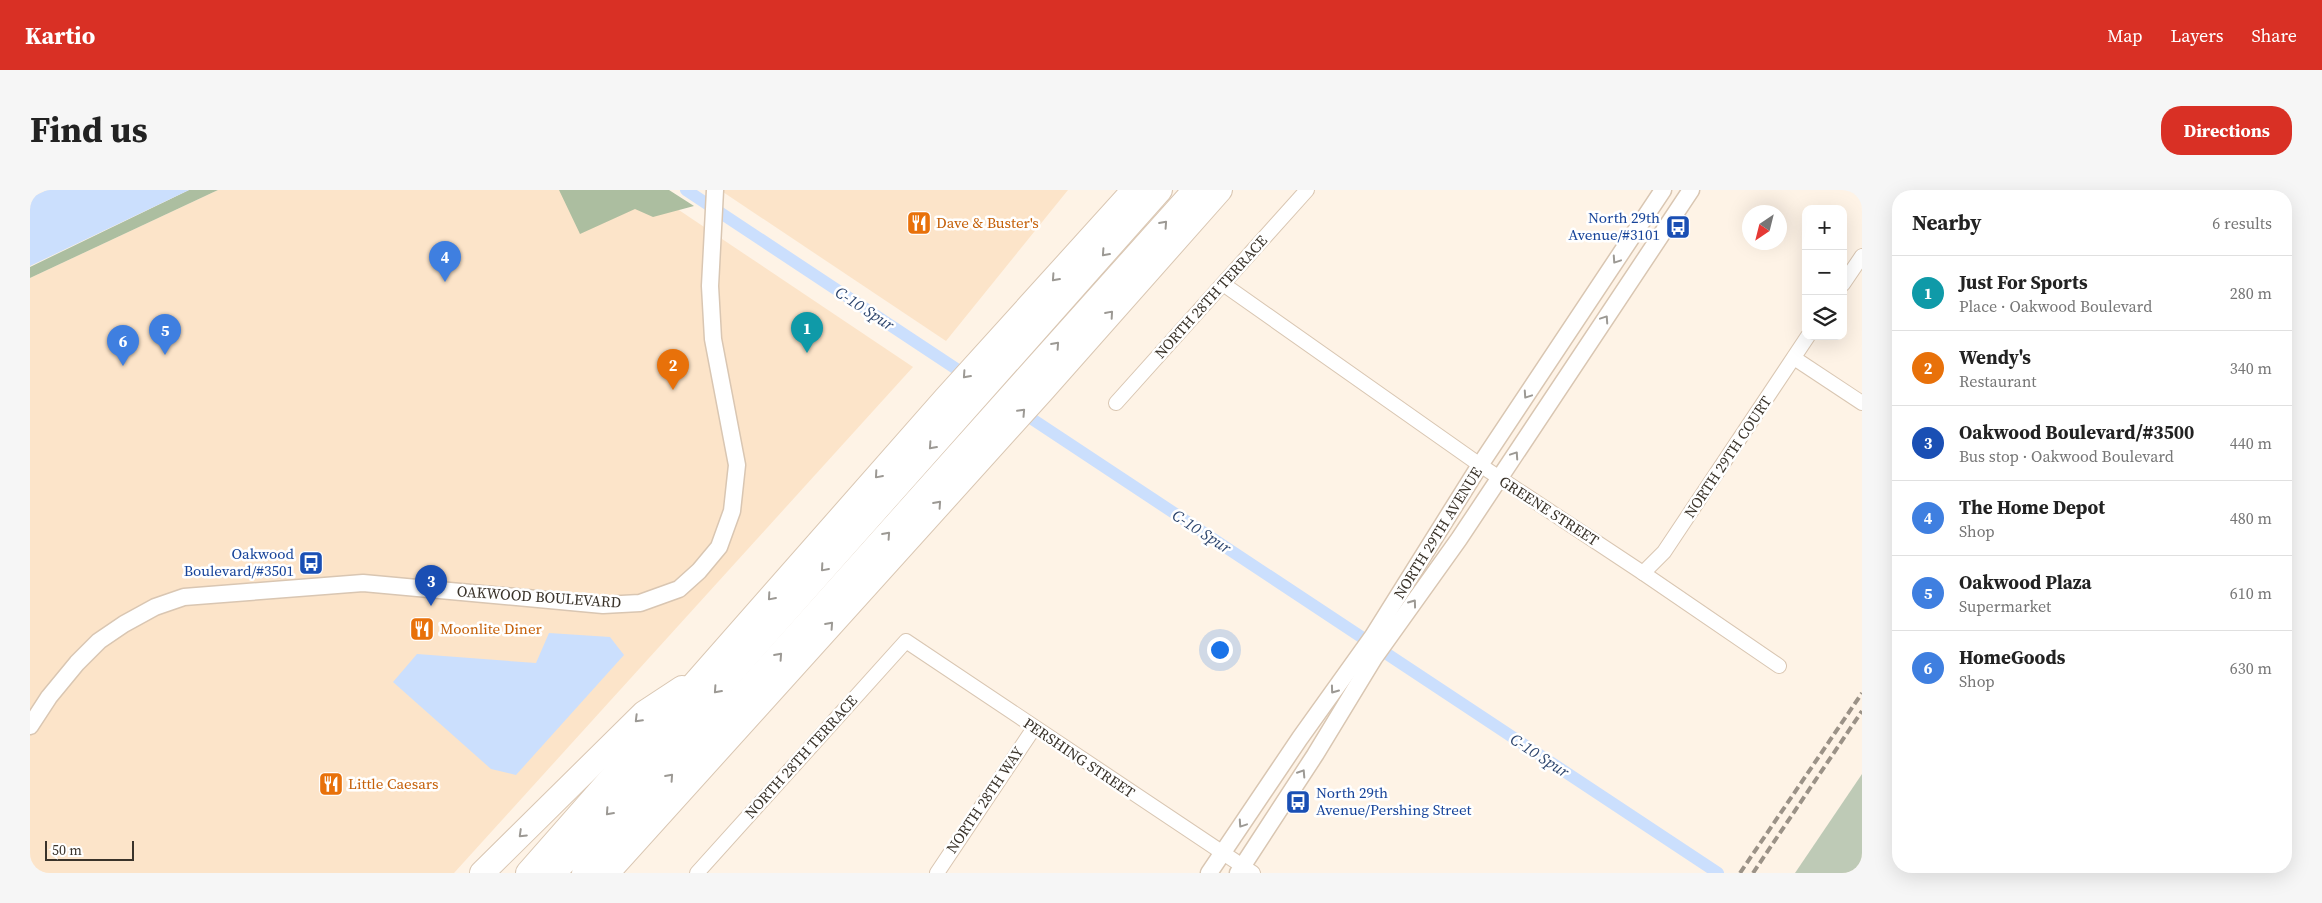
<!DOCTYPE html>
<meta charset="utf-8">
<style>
body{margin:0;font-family:"Source Serif 4",serif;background:#f6f6f6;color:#222}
.controls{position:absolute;right:15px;top:15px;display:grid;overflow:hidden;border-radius:10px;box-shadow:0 5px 20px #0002}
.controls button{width:45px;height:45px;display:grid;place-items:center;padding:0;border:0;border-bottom:1px solid #e0e0e0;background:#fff;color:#222;font:25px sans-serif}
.compass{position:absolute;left:1712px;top:15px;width:45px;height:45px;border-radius:50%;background:#fff;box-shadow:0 5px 20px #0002;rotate:215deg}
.scale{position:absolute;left:15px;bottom:12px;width:89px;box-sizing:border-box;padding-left:5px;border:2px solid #3a332a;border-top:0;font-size:14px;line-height:18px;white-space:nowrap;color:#3a332a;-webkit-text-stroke:4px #fff;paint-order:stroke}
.you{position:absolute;left:1189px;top:459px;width:18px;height:18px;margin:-12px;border:4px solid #fff;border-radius:50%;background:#1a73e8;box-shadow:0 0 0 8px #1a73e833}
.badge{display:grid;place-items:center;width:32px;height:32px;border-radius:50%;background:#d93025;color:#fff;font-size:16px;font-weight:700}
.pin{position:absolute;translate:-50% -41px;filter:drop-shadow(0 1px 2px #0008)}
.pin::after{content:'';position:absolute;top:26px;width:18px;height:15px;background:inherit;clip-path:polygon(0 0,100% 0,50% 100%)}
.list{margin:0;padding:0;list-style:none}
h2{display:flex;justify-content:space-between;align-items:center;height:65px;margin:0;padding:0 20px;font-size:21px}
h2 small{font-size:16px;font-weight:400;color:#767676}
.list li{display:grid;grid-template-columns:32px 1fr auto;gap:15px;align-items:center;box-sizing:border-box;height:75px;padding:0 20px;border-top:1px solid #e0e0e0}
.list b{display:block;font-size:19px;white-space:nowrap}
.list p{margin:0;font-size:16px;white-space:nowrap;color:#767676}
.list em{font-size:16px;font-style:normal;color:#767676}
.icon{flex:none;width:28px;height:28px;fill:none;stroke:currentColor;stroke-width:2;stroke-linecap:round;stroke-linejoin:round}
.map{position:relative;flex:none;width:1832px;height:683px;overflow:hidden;border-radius:20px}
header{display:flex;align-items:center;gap:30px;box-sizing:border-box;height:70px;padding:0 25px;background:#d93025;color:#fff}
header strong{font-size:24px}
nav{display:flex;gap:28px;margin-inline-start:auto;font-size:18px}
.intro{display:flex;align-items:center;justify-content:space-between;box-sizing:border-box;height:120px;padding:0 30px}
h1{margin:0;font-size:35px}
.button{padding:12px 22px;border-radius:20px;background:#d93025;color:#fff;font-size:18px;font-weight:700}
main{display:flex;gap:30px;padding:0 30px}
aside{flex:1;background:#fff;border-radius:20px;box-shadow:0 5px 20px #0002}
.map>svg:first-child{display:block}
.built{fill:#fce4c9}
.green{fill:#becab6}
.forest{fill:#acbea0}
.water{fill:#cbdffd}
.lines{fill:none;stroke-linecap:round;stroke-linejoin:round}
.canal{stroke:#cbdffd;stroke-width:12}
.minor-casing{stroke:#d9c6b2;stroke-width:16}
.tertiary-casing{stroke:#d9c6b2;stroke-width:19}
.motorway-casing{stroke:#d9c6b2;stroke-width:26}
.minor{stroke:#fff;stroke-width:14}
.tertiary{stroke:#fff;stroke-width:16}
.motorway{stroke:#fff;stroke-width:24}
.rail{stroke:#9b9287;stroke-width:4;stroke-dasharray:8 4;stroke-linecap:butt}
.oneway{stroke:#9c9994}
.labels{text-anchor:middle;stroke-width:5;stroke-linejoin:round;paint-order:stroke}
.transit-label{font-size:15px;fill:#164399;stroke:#fff;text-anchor:end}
.food-label{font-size:15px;fill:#c56008;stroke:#fff;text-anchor:start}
.street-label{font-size:15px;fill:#3a332a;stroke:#fff}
.water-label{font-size:16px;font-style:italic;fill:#2b446d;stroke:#fff}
</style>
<header>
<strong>Kartio</strong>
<nav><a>Map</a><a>Layers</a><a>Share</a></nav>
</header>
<div class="intro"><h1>Find us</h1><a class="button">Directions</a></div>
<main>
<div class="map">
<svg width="1832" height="683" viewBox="0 0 1832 683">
<rect width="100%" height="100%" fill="#fef3e6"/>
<!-- built -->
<g class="built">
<polygon points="188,0 619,0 883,177 424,683 0,683 0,88"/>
<polygon points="690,0 1038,0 916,151"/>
</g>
<!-- green -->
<polygon class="green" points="1832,584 1832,683 1765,683"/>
<!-- forest -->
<g class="forest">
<polygon points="159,0 188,0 0,88 0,77"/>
<polygon points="529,0 639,0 664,16 623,27 605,19 550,44"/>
</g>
<!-- water -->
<g class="water">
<polygon points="17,0 159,0 0,76 0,8"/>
<polygon points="519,443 580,447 594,465 486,585 461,579 363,492 387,464 506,473"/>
</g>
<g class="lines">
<!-- canal -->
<polyline class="canal" points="656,0 1688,683"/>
<defs>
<g id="minor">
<polyline points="1193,94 1450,275 1613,383 1749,476"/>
<polyline points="1813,94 1832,66"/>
<polyline points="1764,168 1832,213"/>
<polyline points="1086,213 1277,0"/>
<polyline points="1613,383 1634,362 1778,146"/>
<polyline points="667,683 876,451 1223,683"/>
<polyline points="907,683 1004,538"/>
</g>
<g id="tertiary">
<polyline points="0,536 19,507 47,473 69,451 94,434 125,417 154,407 333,393 573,415 610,413 649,399 669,381 689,357 702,321 707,275 683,149 680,96 685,0"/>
<polyline points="1179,683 1270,548 1343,446 1450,275 1633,0"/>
<polyline points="1208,683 1285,565 1344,468 1429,349 1661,0"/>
</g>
<g id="motorway">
<polyline points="452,683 614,523 652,498"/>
<polyline points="498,683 915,209 1104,0"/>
<polyline points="524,683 1130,0"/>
<polyline points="554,683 1165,0"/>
<polyline points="577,683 1013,200 1190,0"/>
</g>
</defs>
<!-- minor casing -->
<use href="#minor" class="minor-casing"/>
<!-- tertiary casing -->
<use href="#tertiary" class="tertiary-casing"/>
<!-- motorway casing -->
<use href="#motorway" class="motorway-casing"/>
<!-- minor -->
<use href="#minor" class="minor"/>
<!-- tertiary -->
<use href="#tertiary" class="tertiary"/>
<!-- motorway -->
<use href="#motorway" class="motorway"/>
<!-- rail -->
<g class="rail">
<polyline points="1710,683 1832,503"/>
<polyline points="1723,683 1832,521"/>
</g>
</g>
<!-- one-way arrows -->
<defs><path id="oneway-chevron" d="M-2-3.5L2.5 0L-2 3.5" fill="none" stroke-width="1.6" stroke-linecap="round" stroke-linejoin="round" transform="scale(1.25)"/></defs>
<g class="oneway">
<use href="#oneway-chevron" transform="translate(1134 34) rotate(-48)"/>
<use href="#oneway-chevron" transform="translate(1075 63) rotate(132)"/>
<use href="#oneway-chevron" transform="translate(1586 70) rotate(124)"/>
<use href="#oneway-chevron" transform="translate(1025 88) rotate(132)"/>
<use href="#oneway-chevron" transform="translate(1080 124) rotate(-49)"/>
<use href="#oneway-chevron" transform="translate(1575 129) rotate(-56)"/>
<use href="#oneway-chevron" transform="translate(1026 155) rotate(-48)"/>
<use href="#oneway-chevron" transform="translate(936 185) rotate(132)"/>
<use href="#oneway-chevron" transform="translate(1497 205) rotate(124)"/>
<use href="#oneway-chevron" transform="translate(992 222) rotate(-47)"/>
<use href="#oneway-chevron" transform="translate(902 256) rotate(132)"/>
<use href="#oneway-chevron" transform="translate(1485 265) rotate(-56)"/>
<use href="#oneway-chevron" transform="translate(848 285) rotate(131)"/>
<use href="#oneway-chevron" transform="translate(908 314) rotate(-48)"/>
<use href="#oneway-chevron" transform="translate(857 345) rotate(-48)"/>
<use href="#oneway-chevron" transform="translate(794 378) rotate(131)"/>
<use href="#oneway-chevron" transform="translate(741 407) rotate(131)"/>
<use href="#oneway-chevron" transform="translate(1383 413) rotate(-54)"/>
<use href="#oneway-chevron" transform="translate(800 435) rotate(-48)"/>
<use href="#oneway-chevron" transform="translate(749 466) rotate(-48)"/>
<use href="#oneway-chevron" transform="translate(687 500) rotate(132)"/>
<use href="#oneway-chevron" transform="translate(1304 500) rotate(126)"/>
<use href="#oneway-chevron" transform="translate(608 529) rotate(135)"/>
<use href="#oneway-chevron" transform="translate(1272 583) rotate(-57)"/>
<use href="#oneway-chevron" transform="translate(640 587) rotate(-48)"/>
<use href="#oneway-chevron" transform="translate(579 622) rotate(132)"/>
<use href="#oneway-chevron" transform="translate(1212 634) rotate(124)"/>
<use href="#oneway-chevron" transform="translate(492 644) rotate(136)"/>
</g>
<!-- icons -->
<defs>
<symbol id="restaurant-square" viewBox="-11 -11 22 22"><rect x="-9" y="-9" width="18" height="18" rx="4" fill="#e8710a" stroke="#fff"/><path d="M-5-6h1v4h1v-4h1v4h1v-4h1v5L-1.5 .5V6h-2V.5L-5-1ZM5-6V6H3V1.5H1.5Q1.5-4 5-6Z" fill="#fff"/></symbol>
<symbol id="bus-square" viewBox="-11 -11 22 22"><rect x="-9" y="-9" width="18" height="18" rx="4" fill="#1a4fb4" stroke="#fff"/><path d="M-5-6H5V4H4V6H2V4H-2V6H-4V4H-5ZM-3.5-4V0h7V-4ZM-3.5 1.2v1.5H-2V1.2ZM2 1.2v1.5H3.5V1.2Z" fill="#fff"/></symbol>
</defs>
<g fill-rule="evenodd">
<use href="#restaurant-square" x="875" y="19" width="28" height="28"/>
<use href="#bus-square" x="1634" y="23" width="28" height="28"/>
<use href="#bus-square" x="267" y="359" width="28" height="28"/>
<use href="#restaurant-square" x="378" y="425" width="28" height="28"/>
<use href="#restaurant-square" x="287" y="580" width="28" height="28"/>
<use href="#bus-square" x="1254" y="598" width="28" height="28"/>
</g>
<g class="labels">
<!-- transit labels -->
<g class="transit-label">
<text x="1630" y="33">North 29th<tspan x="1630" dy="17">Avenue/#3101</tspan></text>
<text x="264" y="369">Oakwood<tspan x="264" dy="17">Boulevard/#3501</tspan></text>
<text x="1286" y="608" text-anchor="start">North 29th<tspan x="1286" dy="17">Avenue/Pershing Street</tspan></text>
</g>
<!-- food labels -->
<g class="food-label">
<text x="906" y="38">Dave &amp; Buster's</text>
<text x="410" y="444">Moonlite Diner</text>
<text x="318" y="599">Little Caesars</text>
</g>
<!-- street labels -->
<g class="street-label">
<text transform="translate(1181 107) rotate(-48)" y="5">NORTH 28TH TERRACE</text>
<text transform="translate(1698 267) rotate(-56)" y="5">NORTH 29TH COURT</text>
<text transform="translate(1519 321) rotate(33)" y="5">GREENE STREET</text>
<text transform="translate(1408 343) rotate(-58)" y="5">NORTH 29TH AVENUE</text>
<text transform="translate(509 407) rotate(4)" y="5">OAKWOOD BOULEVARD</text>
<text transform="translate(771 567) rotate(-48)" y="5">NORTH 28TH TERRACE</text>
<text transform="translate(1049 568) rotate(34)" y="5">PERSHING STREET</text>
<text transform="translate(955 610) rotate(-56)" y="5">NORTH 28TH WAY</text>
</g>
<!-- water labels -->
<g class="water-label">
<text transform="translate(835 118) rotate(33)" y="6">C-10 Spur</text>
<text transform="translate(1172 341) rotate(33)" y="6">C-10 Spur</text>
<text transform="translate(1510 565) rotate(33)" y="6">C-10 Spur</text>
</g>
</g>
</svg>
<div class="controls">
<button>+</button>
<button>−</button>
<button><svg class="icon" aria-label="layers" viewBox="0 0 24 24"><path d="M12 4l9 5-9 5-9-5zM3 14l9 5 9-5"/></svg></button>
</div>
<svg class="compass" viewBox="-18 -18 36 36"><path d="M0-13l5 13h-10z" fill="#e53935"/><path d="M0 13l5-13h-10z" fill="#767676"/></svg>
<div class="scale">50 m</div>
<div class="you"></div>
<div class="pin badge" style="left:777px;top:163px;background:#0f9aa8">1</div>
<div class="pin badge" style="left:643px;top:200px;background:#e8710a">2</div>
<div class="pin badge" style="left:401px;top:416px;background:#1a4fb4">3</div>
<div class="pin badge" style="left:415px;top:92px;background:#3f7fe0">4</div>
<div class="pin badge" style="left:135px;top:165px;background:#3f7fe0">5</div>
<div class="pin badge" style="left:93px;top:176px;background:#3f7fe0">6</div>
</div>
<aside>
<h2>Nearby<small>6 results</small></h2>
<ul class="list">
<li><span class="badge" style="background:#0f9aa8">1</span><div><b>Just For Sports</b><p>Place · Oakwood Boulevard</p></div><em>280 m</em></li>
<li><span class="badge" style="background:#e8710a">2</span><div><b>Wendy's</b><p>Restaurant</p></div><em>340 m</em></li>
<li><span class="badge" style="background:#1a4fb4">3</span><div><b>Oakwood Boulevard/#3500</b><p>Bus stop · Oakwood Boulevard</p></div><em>440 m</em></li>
<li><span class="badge" style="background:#3f7fe0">4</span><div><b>The Home Depot</b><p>Shop</p></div><em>480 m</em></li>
<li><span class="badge" style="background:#3f7fe0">5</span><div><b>Oakwood Plaza</b><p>Supermarket</p></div><em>610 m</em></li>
<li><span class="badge" style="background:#3f7fe0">6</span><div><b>HomeGoods</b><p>Shop</p></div><em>630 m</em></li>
</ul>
</aside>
</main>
